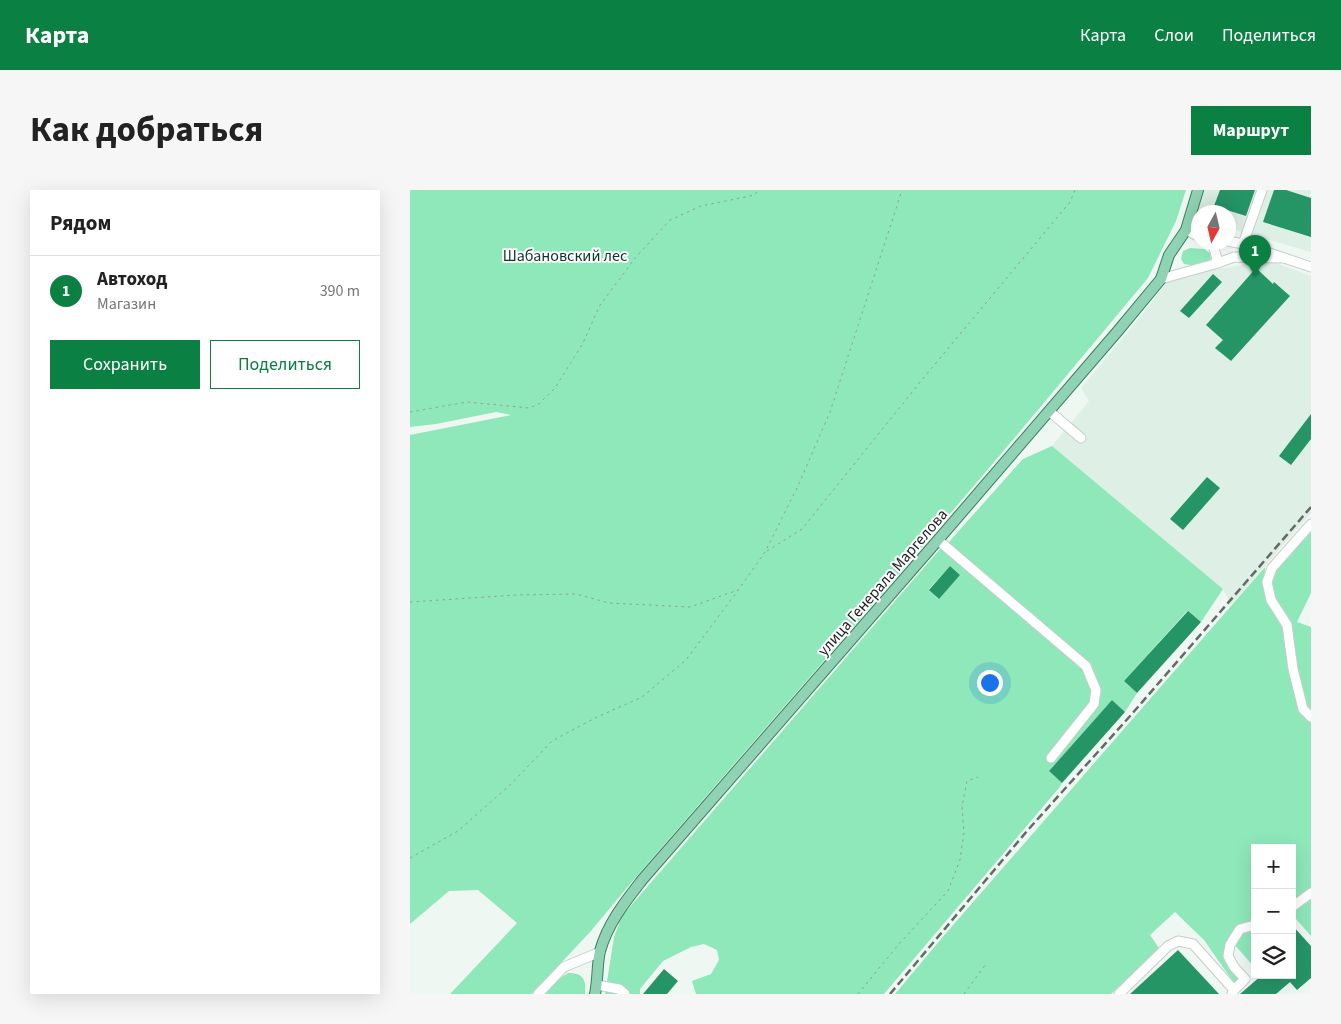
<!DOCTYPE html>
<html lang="ru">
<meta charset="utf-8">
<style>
body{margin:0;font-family:"Source Sans 3",sans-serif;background:#f6f6f6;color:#222}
.controls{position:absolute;right:15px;bottom:15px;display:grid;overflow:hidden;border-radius:0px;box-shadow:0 5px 20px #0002}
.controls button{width:45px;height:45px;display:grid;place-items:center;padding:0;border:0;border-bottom:1px solid #e0e0e0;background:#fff;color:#222;font:25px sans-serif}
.compass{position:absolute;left:781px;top:15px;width:45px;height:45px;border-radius:50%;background:#fff;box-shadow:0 5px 20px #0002;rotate:188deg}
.you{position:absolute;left:579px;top:492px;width:18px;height:18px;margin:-12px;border:4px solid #fff;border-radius:50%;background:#1a73e8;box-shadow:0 0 0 8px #1a73e833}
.badge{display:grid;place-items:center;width:32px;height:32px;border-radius:50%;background:#0b8043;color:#fff;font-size:16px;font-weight:700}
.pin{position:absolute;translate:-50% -41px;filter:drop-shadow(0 1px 2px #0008)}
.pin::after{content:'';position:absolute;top:26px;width:18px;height:15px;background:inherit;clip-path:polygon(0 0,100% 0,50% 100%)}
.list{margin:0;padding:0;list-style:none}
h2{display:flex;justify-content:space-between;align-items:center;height:65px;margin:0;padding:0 20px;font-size:21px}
h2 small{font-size:16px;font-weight:400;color:#767676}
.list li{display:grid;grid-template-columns:32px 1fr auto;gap:15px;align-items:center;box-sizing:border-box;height:70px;padding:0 20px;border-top:1px solid #e0e0e0}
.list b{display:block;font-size:19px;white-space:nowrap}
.list p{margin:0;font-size:16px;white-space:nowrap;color:#767676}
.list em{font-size:16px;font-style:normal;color:#767676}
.actions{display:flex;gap:10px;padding:15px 20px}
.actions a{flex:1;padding:11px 0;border:1px solid #0b8043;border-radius:0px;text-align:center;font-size:18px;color:#0b8043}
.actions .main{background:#0b8043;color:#fff}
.icon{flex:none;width:28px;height:28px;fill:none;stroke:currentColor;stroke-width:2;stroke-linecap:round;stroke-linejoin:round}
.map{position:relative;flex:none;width:901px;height:804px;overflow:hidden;border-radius:0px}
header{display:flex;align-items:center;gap:30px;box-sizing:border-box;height:70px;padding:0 25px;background:#0b8043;color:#fff}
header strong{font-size:24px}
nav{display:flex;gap:28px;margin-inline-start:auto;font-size:18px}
.intro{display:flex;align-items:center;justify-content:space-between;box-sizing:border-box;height:120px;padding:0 30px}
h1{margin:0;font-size:35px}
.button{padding:12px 22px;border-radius:0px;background:#0b8043;color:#fff;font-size:18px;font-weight:700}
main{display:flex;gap:30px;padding:0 30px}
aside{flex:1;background:#fff;border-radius:0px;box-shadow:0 5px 20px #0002}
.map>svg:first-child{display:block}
.built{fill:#deefe5}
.green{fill:#8ee8b9;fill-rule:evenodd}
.building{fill:#259566}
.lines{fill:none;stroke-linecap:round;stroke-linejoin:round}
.minor-casing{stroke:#c6cfca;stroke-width:11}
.major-casing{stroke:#37805f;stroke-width:12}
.path{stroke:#959c98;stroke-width:1;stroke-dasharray:2.5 4;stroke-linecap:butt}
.minor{stroke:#fff;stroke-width:9}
.major{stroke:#90d3b4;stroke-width:10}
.rail{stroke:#656a67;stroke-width:2.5;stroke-dasharray:8 4;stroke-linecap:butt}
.labels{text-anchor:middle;stroke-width:4;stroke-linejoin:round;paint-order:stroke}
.park-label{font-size:16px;fill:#0a3824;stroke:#fff}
.street-label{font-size:16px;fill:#1c1f1d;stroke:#fff}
</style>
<header>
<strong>Карта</strong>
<nav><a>Карта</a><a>Слои</a><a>Поделиться</a></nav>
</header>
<div class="intro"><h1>Как добраться</h1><a class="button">Маршрут</a></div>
<main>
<aside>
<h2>Рядом<small></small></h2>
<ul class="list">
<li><span class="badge">1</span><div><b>Автоход</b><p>Магазин</p></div><em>390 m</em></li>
</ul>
<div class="actions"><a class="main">Сохранить</a><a>Поделиться</a></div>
</aside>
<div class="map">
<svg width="901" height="804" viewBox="0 0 901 804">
<rect width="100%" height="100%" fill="#eef7f2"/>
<!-- built -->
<g class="built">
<polygon points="793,0 901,0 901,62 819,38 818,22 788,22 788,29 784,28"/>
<polygon points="858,70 901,86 901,323 821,415 813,399 642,256 679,211 671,198 730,127 760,88"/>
</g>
<!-- green -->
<g class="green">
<polygon points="0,0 776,0 766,31 738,88 607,245 471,405 226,687 180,742 122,804 40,804 107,733 68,700 39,701 0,734 0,245 101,225 86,222 26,234 0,237"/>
<path d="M780,58L794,59L800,63L801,69C792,75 784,76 774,74L771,69L773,61Z"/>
<path d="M642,256L813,399L791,432L777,421L714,491L727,503L715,522L702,510L639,581L652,593L649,598L474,804H286L282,791L301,784L309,770L307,760L294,754L281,757L253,771L230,799V804H195L204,747L212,726L531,358L537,354L613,269ZM540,376L550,385L528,409L519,399Z"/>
<polygon points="901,341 901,403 887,432 901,437 901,523 895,516 886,479 879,433 864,409 860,391 870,375"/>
<polygon points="855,377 854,392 873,437 889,520 901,532 901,746 886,729 882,731 882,658 845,658 845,778 824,754 814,766 830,789 824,793 794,750 765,722 740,745 749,758 701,804 485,804 531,749"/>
<path d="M158,783C174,783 176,790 175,804H134L149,789Z"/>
</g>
<!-- building -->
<g class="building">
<polygon points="810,0 845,0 836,26 804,16"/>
<polygon points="864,0 876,0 901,8 901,47 853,32"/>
<polygon points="846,78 863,94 864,92 880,106 821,171 805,158 813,150 796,135"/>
<polygon points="803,84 812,92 779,128 770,121"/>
<polygon points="901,224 901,249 881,275 869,266"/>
<polygon points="797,287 810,298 773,340 760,329"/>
<polygon points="540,376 550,385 529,409 519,400"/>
<polygon points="778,421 791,432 727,503 714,491"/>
<polygon points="702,510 715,522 652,593 639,581"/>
<polygon points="882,735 901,756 901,788 887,800 880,792 866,804 830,804 852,785 882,785"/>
<polygon points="768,760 809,804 720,804"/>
<polygon points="254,779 268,791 257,804 233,804"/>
</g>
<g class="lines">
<defs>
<g id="minor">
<polyline points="776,40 788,46"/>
<polyline points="818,51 833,54 901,77"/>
<polyline points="801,52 804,58 808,73"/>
<polyline points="833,54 852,0"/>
<polyline points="751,89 808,73 824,67 875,68"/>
<polyline points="639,221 671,248"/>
<polyline points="901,334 862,378 857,392 861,410 877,435 883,479 893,519 901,527"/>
<polyline points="528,350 676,476 686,500 684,514 641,568"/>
<polyline points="882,717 901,703"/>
<polyline points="187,795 209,799 215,804"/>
<polyline points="128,804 154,777 190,762"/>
<polyline points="709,804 758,756 768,751 783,754 824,800"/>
<polyline points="822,804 824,800 835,789 824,777 818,766 820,755 830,739 845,735"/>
</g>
<path id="major" d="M185,804C188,790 187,774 190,761C198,733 215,712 232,690L528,350L707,142L751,89L759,65L776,40L788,0"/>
</defs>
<!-- minor casing -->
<use href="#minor" class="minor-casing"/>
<!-- major casing -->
<use href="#major" class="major-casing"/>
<!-- path -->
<g class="path">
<polyline points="0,222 57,212 119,218 129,214 145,198 173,153 190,115 226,67 260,30 291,16 345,5 348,0"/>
<polyline points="357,361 392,339 511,191 660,12 665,0"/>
<polyline points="0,412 107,405 166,404 199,413 280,417 328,400"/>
<polyline points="0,668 48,641 101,594 142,551 185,528 232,507 276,470 329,399 355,362 387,298 420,222 492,0"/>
<polyline points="448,804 489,754 538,701 550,670 554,642 552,617 557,591 568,587"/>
<polyline points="554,804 576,774"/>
</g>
<!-- minor -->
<use href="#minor" class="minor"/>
<!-- major -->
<use href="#major" class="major"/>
<!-- rail -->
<polyline class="rail" points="480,804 617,641 721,525 901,317"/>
</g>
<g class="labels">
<!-- park labels -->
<g class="park-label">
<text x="155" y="71">Шабановский лес</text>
</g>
<!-- street labels -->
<g class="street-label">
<text transform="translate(472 392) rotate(-49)" y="6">улица Генерала Маргелова</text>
</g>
</g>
</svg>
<div class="controls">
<button>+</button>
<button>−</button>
<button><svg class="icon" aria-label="layers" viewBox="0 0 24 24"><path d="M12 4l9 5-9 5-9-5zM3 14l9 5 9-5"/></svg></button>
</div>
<svg class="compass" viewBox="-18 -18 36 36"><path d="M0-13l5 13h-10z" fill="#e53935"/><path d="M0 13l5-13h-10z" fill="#767676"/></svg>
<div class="you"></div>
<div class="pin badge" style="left:845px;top:86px">1</div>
</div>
</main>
